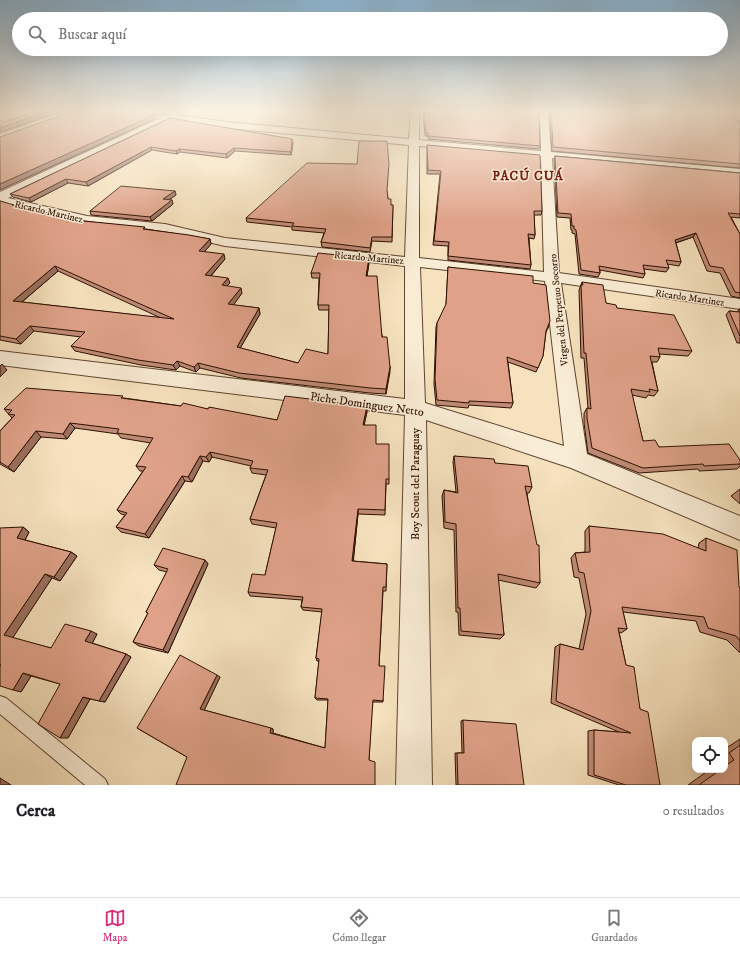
<!DOCTYPE html>
<html lang="es">
<meta charset="utf-8">
<style>
body{margin:0;font-family:"IM FELL DW Pica",serif;background:#f2f2f2;color:#202124}
.controls{position:absolute;right:12px;bottom:12px;display:grid;overflow:hidden;border-radius:8px;box-shadow:0 4px 16px #0002}
.controls button{width:36px;height:36px;display:grid;place-items:center;padding:0;border:0;border-bottom:1px solid #e0e0e0;background:#fff;color:#202124;font:20px sans-serif}
.list{margin:0;padding:0;list-style:none}
h2{display:flex;justify-content:space-between;align-items:center;height:52px;margin:0;padding:0 16px;font-size:17px}
h2 small{font-size:13px;font-weight:400;color:#757577}
.icon{flex:none;width:22px;height:22px;fill:none;stroke:currentColor;stroke-width:2;stroke-linecap:round;stroke-linejoin:round}
.map{position:relative;flex:none;width:740px;height:785px;overflow:hidden}
.search{position:absolute;background:#fff;box-shadow:0 4px 16px #0002;left:12px;right:12px;top:12px;height:44px;display:flex;align-items:center;gap:10px;box-sizing:border-box;padding:0 14px;border-radius:22px;color:#757577;font-size:15px}
.sheet{height:112px;background:#fff}
nav{display:flex;justify-content:space-around;align-items:center;box-sizing:border-box;height:56px;border-top:1px solid #e0e0e0;background:#fff;font-size:11px;color:#757577}
nav a{display:grid;justify-items:center;gap:2px}
nav .on{color:#db2777}
.map>svg:first-child{display:block}
.lines{fill:none;stroke-linecap:round;stroke-linejoin:round}
.service-casing{stroke:#604430;stroke-width:2}
.minor-casing{stroke:#604430;stroke-width:2}
.service{fill:#f9ecd5;fill-rule:evenodd}
.minor{fill:#f9ecd5;fill-rule:evenodd}
.wall{fill:#c08b76;stroke:#2e1000;fill-rule:evenodd}
.shaded-wall{fill:#9c7160;stroke:#2e1000}
.building{fill:#dfa289;stroke:#2e1000;fill-rule:evenodd}
.labels{text-anchor:middle;stroke-width:3;stroke-linejoin:round;paint-order:stroke}
.far-street-label{font-size:10px;fill:#2e1000;stroke:#f9ecd5}
.street-label{font-size:12px;fill:#2e1000;stroke:#f9ecd5}
.far-district-label{font-size:13px;font-weight:bold;letter-spacing:1px;fill:#7a1f14;stroke:#f9ecd5}
</style>
<div class="map">
<svg width="740" height="785" viewBox="0 0 740 785">
<rect width="100%" height="100%" fill="#f6e2be"/>
<filter id="stains"><feTurbulence type="fractalNoise" baseFrequency=".005" numOctaves="4"/><feColorMatrix values="0 0 0 0 .2 0 0 0 0 .09 0 0 0 0 .02 0 0 0 .5 -.17"/></filter>
<radialGradient id="worn" r=".72"><stop offset=".6" stop-color="#630" stop-opacity="0"/><stop offset="1" stop-color="#630" stop-opacity=".3"/></radialGradient>
<g class="lines">
<defs>
<polygon id="service" points="0,696 6,698 105,779 108,785 85,785 0,714"/>
<g id="minor">
<polygon points="64,111 76,111 75,113 0,140 0,134"/>
<path d="M175,111H185L180,115L226,122L409,139L411,111H419V140L541,151L540,111H548L551,152L740,169V175L552,158L559,273L740,299V309L561,283L587,454L740,516V540L571,468L426,420L432,785H396L405,415L0,365V351L405,399V266L225,246L165,232L87,224L0,204V192ZM172,119L226,128L409,145L405,257L225,238L165,224L87,216L8,198ZM419,146L541,157L544,272L419,258ZM420,267L545,281L564,446L425,403Z"/>
<polygon points="727,111 736,111 740,115 740,124 737,123"/>
</g>
</defs>
<!-- service casing -->
<use href="#service" class="service-casing"/>
<!-- minor casing -->
<use href="#minor" class="minor-casing"/>
<!-- service -->
<use href="#service" class="service"/>
<!-- minor -->
<use href="#minor" class="minor"/>
</g>
<!-- wall -->
<g class="wall">
<polygon points="423,111 540,146 539,149 428,139 428,136 425,136"/>
<polygon points="549,111 730,111 738,121 740,121 740,168 552,151"/>
<polygon points="170,118 293,143 291,155 235,151 227,158 180,152 177,154 152,150 88,186 68,183 31,202 13,197 10,194"/>
<polygon points="427,145 542,211 541,215 534,215 535,235 534,239 529,238 531,265 530,269 448,260 448,246 433,245 440,174 427,174"/>
<polygon points="555,156 740,173 740,218 731,217 740,234 740,298 731,296 720,273 707,271 693,237 676,243 681,262 679,266 667,264 669,268 666,272 644,269 645,274 643,278 600,270 600,273 598,277 579,274 575,234 572,233 572,230 571,230 570,218 557,217 554,160"/>
<polygon points="357,164 387,191 388,199 391,205 393,205 392,242 372,241 370,252 322,247 321,242 324,233 292,230 292,227 247,222 246,218"/>
<polygon points="175,191 176,195 169,200 172,200 173,204 152,221 91,215 90,211"/>
<path d="M0,201L15,206L84,221L146,229L210,239L211,244L204,252L225,259L211,276L230,283L227,286L242,293L233,305L259,308L260,314L240,348L298,363L328,354L329,310H319L318,305L319,278H312L311,273L369,263L367,276L390,367L386,394L370,393L241,378L200,368L196,372L180,366L176,370L141,365L75,351L71,346L81,337L34,331L21,344L0,340ZM58,271L161,318L22,302Z"/>
<polygon points="448,267 533,283 549,326 546,332 543,356 536,372 508,362 513,403 511,408 469,405 468,408 436,405 434,384 436,327 437,323 446,306"/>
<polygon points="582,282 606,303 617,308 692,351 688,356 659,354 660,357 657,362 652,362 658,391 654,396 648,395 646,398 632,395 643,441 659,447 740,460 740,466 737,469 699,471 698,469 639,473 588,453 584,423 584,413 587,408 588,408 584,358 581,358 579,290"/>
<polygon points="740,308 740,343 737,343 726,315 729,311 739,312 738,310"/>
<polygon points="124,398 181,406 208,409 277,420 367,412 364,425 376,444 389,479 389,484 386,484 385,515 358,514 353,561 387,564 386,591 383,591 379,666 383,701 383,702 372,702 369,760 187,757 137,728 220,677 204,710 273,729 273,733 325,748 328,700 317,700 315,698 319,661 317,661 316,658 322,612 303,610 301,607 302,600 250,596 248,592 265,575 276,528 252,524 250,519 266,475 252,473 250,468 251,466 212,457 209,462 203,461 192,482 185,481 149,538 121,532 116,527 125,515 121,514 117,510 143,471 140,471 136,466 151,443 121,438 118,434 75,428 67,439 41,437 14,472 0,464 0,431 12,418 4,409"/>
<polygon points="454,456 495,463 532,487 529,493 527,493 540,583 536,588 498,580 504,635 500,639 459,635 458,612 456,612 454,530 444,528 442,496 444,490 456,492 453,462"/>
<polygon points="740,489 740,504 731,496"/>
<polygon points="589,526 698,548 699,543 706,538 739,587 740,588 740,653 727,640 700,632 696,621 623,612 627,629 621,633 619,632 626,665 640,709 660,785 619,785 588,775 588,731 594,730 619,732 551,703 555,647 560,644 579,649 586,614 579,578 574,577 571,558 575,553 585,552 585,531"/>
<polygon points="23,527 29,532 25,540 71,552 77,556 60,581 52,578 12,638 51,648 97,634 92,643 126,654 131,657 105,702 90,699 68,738 60,684 31,676 21,692 1,665"/>
<polygon points="205,560 208,564 168,653 139,646 133,642 148,613 146,612 167,572 159,570 154,565"/>
<polygon points="463,720 524,785 456,785 455,753 462,753 461,721"/>
<polygon points="740,739 740,785 688,785 709,770 725,770 725,749"/>
</g>
<!-- shaded-wall -->
<g class="shaded-wall">
<polygon points="48,111 61,111 0,132 0,128"/>
<polygon points="159,111 169,111 154,117 155,119 0,190 0,184"/>
<polygon points="292,139 293,143 291,155 291,152"/>
<polygon points="151,147 152,150 88,186 86,182"/>
<polygon points="234,148 235,151 227,158 226,154"/>
<polygon points="179,149 180,152 177,154 176,151"/>
<polygon points="66,179 68,183 31,202 29,198"/>
<polygon points="175,191 176,195 164,203 163,199"/>
<polygon points="172,200 173,204 152,221 150,217"/>
<polygon points="696,233 693,237 672,244 675,240"/>
<polygon points="210,239 211,244 201,256 199,251"/>
<polygon points="224,254 225,259 207,280 205,275"/>
<polygon points="369,258 369,263 366,281 366,276"/>
<polygon points="55,266 58,271 17,306 13,301"/>
<polygon points="228,278 230,283 223,290 222,285"/>
<polygon points="241,288 242,293 230,310 228,304"/>
<polygon points="259,308 260,314 238,352 237,347"/>
<polygon points="30,326 34,331 21,344 16,339"/>
<polygon points="177,361 180,366 176,370 173,365"/>
<polygon points="198,363 200,368 196,372 194,367"/>
<polygon points="2,364 7,370 0,377 0,366"/>
<polygon points="390,367 390,372 386,394 386,389"/>
<polygon points="367,406 367,412 363,430 363,425"/>
<polygon points="70,423 75,428 67,439 63,434"/>
<polygon points="36,431 41,437 14,472 8,467"/>
<polygon points="210,452 212,457 209,462 206,457"/>
<polygon points="200,456 203,461 192,482 188,477"/>
<polygon points="182,476 185,481 149,538 145,534"/>
<polygon points="358,509 358,514 353,565 352,561"/>
<polygon points="23,527 29,532 24,542 17,538"/>
<polygon points="71,552 77,556 60,581 54,577"/>
<polygon points="205,560 208,564 168,653 163,650"/>
<polygon points="45,574 52,578 12,639 4,635"/>
<polygon points="91,631 97,634 92,644 85,641"/>
<polygon points="126,654 131,657 105,702 99,701"/>
<polygon points="23,673 31,676 21,692 13,690"/>
<polygon points="217,675 220,677 204,711 200,709"/>
<polygon points="83,697 90,699 68,738 60,738"/>
<polygon points="271,728 273,729 273,734 270,733"/>
<polygon points="0,778 11,785 0,785"/>
</g>
<!-- building -->
<g class="building">
<polygon points="38,111 48,111 0,128 0,120 4,122"/>
<polygon points="73,111 159,111 150,114 154,115 0,184 0,137"/>
<polygon points="424,111 539,111 540,146 428,136 428,133 426,133"/>
<polygon points="551,111 730,111 738,121 740,121 740,164 553,147"/>
<polygon points="170,118 292,139 291,152 234,148 226,154 179,149 176,151 151,147 86,182 66,179 29,198 10,194"/>
<polygon points="359,141 387,141 389,164 387,190 388,199 391,199 391,205 393,205 392,237 372,237 370,248 321,242 326,229 292,226 294,223 246,218 307,163 357,164"/>
<polygon points="427,145 540,155 542,211 534,211 535,235 528,234 531,265 448,256 449,242 434,241 441,171 428,170"/>
<polygon points="555,156 740,173 740,214 728,213 740,234 740,293 735,292 723,268 710,266 696,233 675,240 681,262 666,260 669,268 643,265 645,274 599,266 600,273 581,270 576,230 574,229 574,226 572,226 571,214 558,213"/>
<polygon points="121,186 175,191 163,199 172,200 150,217 90,211"/>
<path d="M0,201L14,205H12L84,221L145,227L143,229L189,235L210,239L199,251L224,254L205,275L228,278L222,285L241,288L228,304L259,308L237,347L298,363L306,349L328,354L329,305H318L320,273H311L318,253L369,258L366,276H377L382,337H387L390,367L386,389L370,388L239,373L198,363L194,367L177,361L173,365L138,360L71,346L85,332L30,326L16,339L0,336ZM55,266L174,319L13,301Z"/>
<polygon points="448,267 533,276 533,283 546,285 550,321 546,331 543,356 538,368 507,357 513,403 469,401 469,403 437,400 435,379 437,323 446,304"/>
<polygon points="582,282 603,285 606,303 616,305 617,308 674,315 692,351 658,348 660,357 650,356 658,391 649,389 650,392 631,389 643,441 655,440 659,447 729,444 740,460 740,464 704,466 703,464 643,468 592,448 587,418 587,408 591,409 586,353 584,353 581,285 583,285"/>
<polygon points="729,311 740,312 740,336"/>
<polygon points="26,388 123,396 121,398 181,406 183,403 208,409 209,407 277,420 285,396 367,406 363,425 376,425 376,444 389,444 389,479 386,479 385,510 358,509 352,561 387,564 386,587 383,587 379,666 385,666 383,701 373,700 369,760 375,762 375,785 176,785 187,757 137,728 180,655 217,675 200,709 271,728 270,733 325,748 328,699 315,698 319,659 316,658 322,609 301,607 303,597 248,592 252,574 265,575 277,523 250,519 268,470 250,468 253,461 210,452 206,457 200,456 188,477 182,476 145,534 116,527 127,513 117,510 146,467 136,466 153,438 117,433 119,429 70,423 63,434 36,431 8,467 0,462 0,431 15,415 8,414 12,410 4,409"/>
<polygon points="454,456 494,459 495,463 528,466 532,487 525,486 537,545 539,545 540,583 498,574 504,635 461,631 460,608 458,608 456,524 445,522 444,490 458,493"/>
<polygon points="589,526 663,534 706,551 706,538 737,550 739,587 740,588 740,641 736,636 708,628 704,617 622,607 627,629 618,628 626,665 634,667 640,709 648,712 660,785 626,785 594,775 594,730 631,733 556,701 560,644 583,650 591,611 584,573 579,572 575,553 590,552"/>
<polygon points="23,527 17,538 71,552 54,577 45,574 4,635 51,648 65,624 91,631 85,641 126,654 99,701 83,697 60,738 38,724 60,684 23,673 13,690 0,686 0,666 1,665 0,665 0,528"/>
<polygon points="163,548 205,560 163,650 133,642 148,613 146,612 168,569 154,565"/>
<polygon points="463,720 516,724 524,785 458,785 457,753 464,753"/>
<polygon points="740,745 740,785 699,785 720,770 725,770 725,766 734,760 729,753"/>
</g>
<!-- sky -->
<linearGradient id="sky" x2="0" y2="1"><stop stop-color="#8bb7d6"/><stop offset="0.5" stop-color="#fbf2e2"/><stop offset="1" stop-color="#fbf2e2" stop-opacity="0"/></linearGradient>
<rect width="740" height="221" fill="url(#sky)"/>
<g class="labels">
<!-- far-street labels -->
<g class="far-street-label">
<text transform="translate(49 211) rotate(13)" y="4">Ricardo Martinez</text>
<text transform="translate(369 257) rotate(5)" y="4">Ricardo Martinez</text>
<text transform="translate(690 297) rotate(8)" y="4">Ricardo Martinez</text>
<text transform="translate(558 310) rotate(-96)" y="4">Virgen del Perpetuo Socorro</text>
</g>
<!-- street labels -->
<g class="street-label">
<text transform="translate(367 404) rotate(8)" y="4">Piche Dominguez Netto</text>
<text transform="translate(415 484) rotate(-90)" y="4">Boy Scout del Paraguay</text>
</g>
<!-- far-district labels -->
<g class="far-district-label">
<text x="528" y="180">PACÚ CUÁ</text>
</g>
</g>
<rect width="100%" height="100%" filter="url(#stains)"/>
<rect width="100%" height="100%" fill="url(#worn)"/>
</svg>
<div class="controls">
<button><svg class="icon" aria-label="locate" viewBox="0 0 24 24"><circle cx="12" cy="12" r="6"/><path d="M12 2v4M12 18v4M2 12h4M18 12h4"/></svg></button>
</div>
<div class="search"><svg class="icon" aria-label="search" viewBox="0 0 24 24"><circle cx="10" cy="10" r="6"/><path d="M15 15l6 6"/></svg>Buscar aquí</div>
</div>
<section class="sheet">
<h2>Cerca<small>0 resultados</small></h2>
<ul class="list">
</ul>
</section>
<nav>
<a class="on"><svg class="icon" aria-label="map" viewBox="0 0 24 24"><path d="M3 6l6-2 6 2 6-2v14l-6 2-6-2-6 2zM9 4v14M15 6v14"/></svg>Mapa</a>
<a><svg class="icon" aria-label="directions" viewBox="0 0 24 24"><path d="M12 3l9 9-9 9-9-9zM9 14v-3h6M13 9l2 2-2 2"/></svg>Cómo llegar</a>
<a><svg class="icon" aria-label="saved" viewBox="0 0 24 24"><path d="M7 4h10v16l-5-4-5 4z"/></svg>Guardados</a>
</nav>
